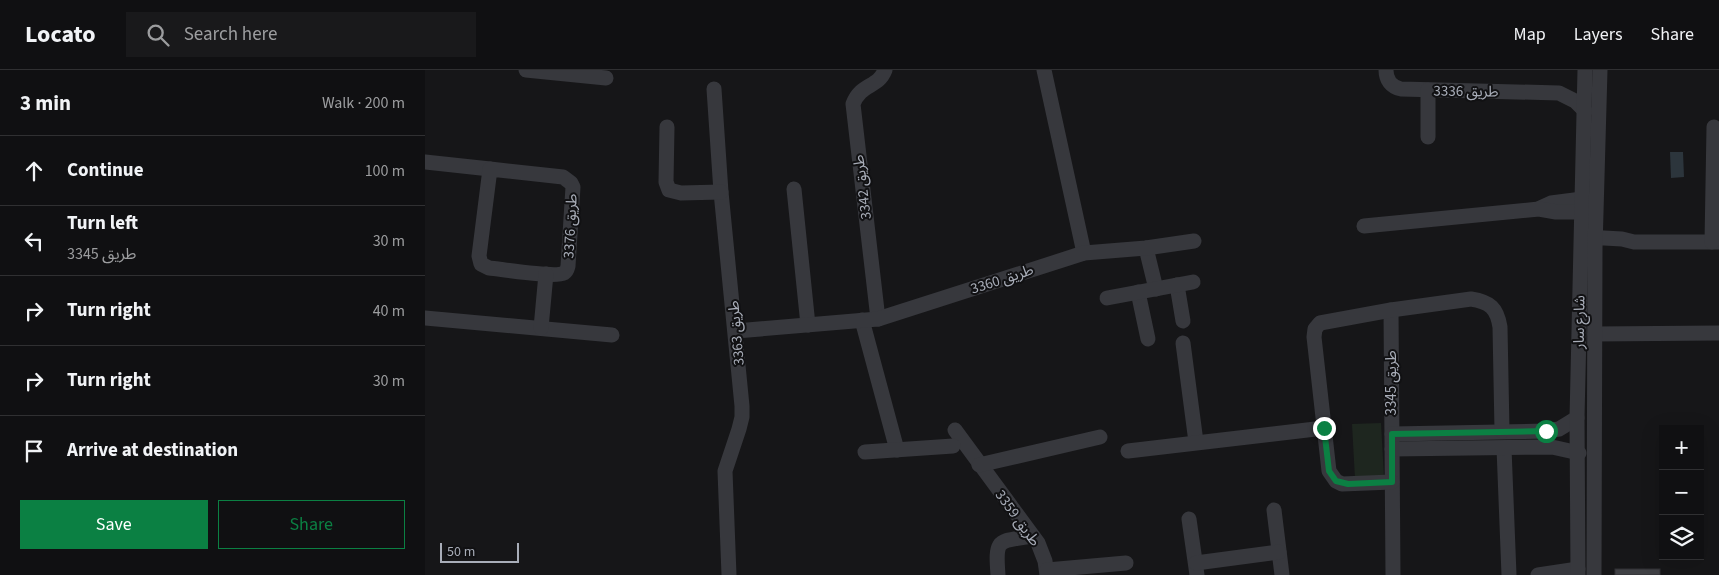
<!DOCTYPE html>
<meta charset="utf-8">
<style>
body{margin:0;font-family:"Source Sans 3","Noto Sans Arabic",sans-serif;background:#19191b;color:#f1f3f6}
.controls{position:absolute;right:15px;bottom:15px;display:grid;overflow:hidden;border-radius:0px;box-shadow:0 5px 20px #0002}
.controls button{width:45px;height:45px;display:grid;place-items:center;padding:0;border:0;border-bottom:1px solid #303032;background:#101012;color:#f1f3f6;font:25px sans-serif}
.scale{position:absolute;left:15px;bottom:12px;width:79px;box-sizing:border-box;padding-left:5px;border:2px solid #a8adb8;border-top:0;font-size:14px;line-height:18px;white-space:nowrap;color:#a8adb8;-webkit-text-stroke:4px #111113;paint-order:stroke}
.stop{position:absolute;width:15px;height:15px;margin:-11px;border:4px solid #0b8043;border-radius:50%;background:#fff}
.stop.end{background:#0b8043;border-color:#fff;box-shadow:0 1px 5px #0008}
.list{margin:0;padding:0;list-style:none}
h2{display:flex;justify-content:space-between;align-items:center;height:65px;margin:0;padding:0 20px;font-size:21px}
h2 small{font-size:16px;font-weight:400;color:#9c9d9f}
.list li{display:grid;grid-template-columns:32px 1fr auto;gap:15px;align-items:center;box-sizing:border-box;height:70px;padding:0 20px;border-top:1px solid #303032}
.list b{display:block;font-size:19px;white-space:nowrap}
.list p{margin:0;font-size:16px;white-space:nowrap;color:#9c9d9f}
.list em{font-size:16px;font-style:normal;color:#9c9d9f}
.actions{display:flex;gap:10px;padding:15px 20px}
.actions a{flex:1;padding:11px 0;border:1px solid #0b8043;border-radius:0px;text-align:center;font-size:18px;color:#0b8043}
.actions .main{background:#0b8043;color:#fff}
.icon{flex:none;width:28px;height:28px;fill:none;stroke:currentColor;stroke-width:2;stroke-linecap:round;stroke-linejoin:round}
.map{position:relative;flex:none;width:1294px;height:505px;overflow:hidden}
header{display:flex;align-items:center;gap:30px;box-sizing:border-box;height:70px;padding:0 25px;background:#101012;border-bottom:1px solid #303032}
header strong{font-size:24px}
nav{display:flex;gap:28px;margin-inline-start:auto;font-size:18px}
.search{width:350px;height:45px;background:#19191b;display:flex;align-items:center;gap:12px;box-sizing:border-box;padding:0 18px;border-radius:0px;color:#9c9d9f;font-size:19px}
main{display:flex}
aside{flex:1;background:#101012}
.map>svg:first-child{display:block}
.green{fill:#1e261f}
.water{fill:#2c353c}
.building{fill:#404145;stroke:#303034}
.lines{fill:none;stroke-linecap:round;stroke-linejoin:round}
.minor{stroke:#37383d;stroke-width:15}
.route{stroke:#0b8043;stroke-width:6}
.labels{text-anchor:middle;stroke-width:4;stroke-linejoin:round;paint-order:stroke}
.street-label{font-size:15px;fill:#a8adb8;stroke:#111113}
</style>
<header>
<strong>Locato</strong>
<div class="search"><svg class="icon" aria-label="search" viewBox="0 0 24 24"><circle cx="10" cy="10" r="6"/><path d="M15 15l6 6"/></svg>Search here</div>
<nav><a>Map</a><a>Layers</a><a>Share</a></nav>
</header>
<main>
<aside>
<h2>3 min<small>Walk · 200 m</small></h2>
<ul class="list">
<li><svg class="icon" aria-label="ahead" viewBox="0 0 24 24"><path d="M12 20V5M6 11l6-6 6 6"/></svg><div><b>Continue</b></div><em>100 m</em></li>
<li><svg class="icon" aria-label="left" viewBox="0 0 24 24"><path d="M17 20v-9H6M10 6l-5 5 5 5"/></svg><div><b>Turn left</b><p>طريق 3345</p></div><em>30 m</em></li>
<li><svg class="icon" aria-label="right" viewBox="0 0 24 24"><path d="M7 20v-9h11M14 6l5 5-5 5"/></svg><div><b>Turn right</b></div><em>40 m</em></li>
<li><svg class="icon" aria-label="right" viewBox="0 0 24 24"><path d="M7 20v-9h11M14 6l5 5-5 5"/></svg><div><b>Turn right</b></div><em>30 m</em></li>
<li><svg class="icon" aria-label="arrive" viewBox="0 0 24 24"><path d="M6 21V4h12l-3 4 3 4H6"/></svg><div><b>Arrive at destination</b></div></li>
</ul>
<div class="actions"><a class="main">Save</a><a>Share</a></div>
</aside>
<div class="map">
<svg width="1294" height="505" viewBox="0 0 1294 505">
<rect width="100%" height="100%" fill="#161618"/>
<!-- green -->
<polygon class="green" points="956,353 959,407 930,409 927,354"/>
<!-- water -->
<polygon class="water" points="1245,82 1258,82 1259,107 1246,108"/>
<!-- building -->
<rect class="building" x="1190" y="499" width="45" height="6"/>
<g class="lines">
<!-- minor -->
<g class="minor">
<polyline points="101,0 181,8"/>
<polyline points="619,0 659,183"/>
<path d="M961,0C961,10 966,17 976,19L1134,23L1150,31L1160,41"/>
<polyline points="289,19 296,122 317,336 317,347 314,359 300,401 304,505"/>
<polyline points="1003,20 1003,67"/>
<polyline points="242,57 241,112 244,120 256,123 296,122"/>
<polyline points="0,92 65,99"/>
<path d="M65,99L138,107L146,113L148,117L143,196C142,200 142,201 139,203C130,208 76,199 64,198L56,194L54,186Z"/>
<polyline points="369,119 383,255"/>
<polyline points="1115,138 1126,133 1157,129"/>
<polyline points="939,156 1114,139 1131,142 1157,142"/>
<polyline points="1161,167 1197,169 1209,172 1294,172"/>
<polyline points="1287,172 1289,57"/>
<polyline points="721,178 731,219"/>
<polyline points="752,215 758,251"/>
<polyline points="713,222 723,269"/>
<polyline points="682,228 768,212"/>
<polyline points="966,240 968,505"/>
<polyline points="0,248 187,265"/>
<path d="M453,249L428,34C436,13 453,18 460,0"/>
<polyline points="437,250 472,380"/>
<polyline points="116,258 121,204"/>
<polyline points="311,261 453,249 659,183 721,178 769,171"/>
<polyline points="1170,264 1294,263"/>
<polyline points="758,273 771,372"/>
<polyline points="530,360 613,473 620,491 622,505"/>
<polyline points="967,364 1121,361 1134,359 1152,348"/>
<polyline points="1079,378 1084,505"/>
<polyline points="967,379 1127,377 1154,383"/>
<polyline points="703,381 899,358"/>
<polyline points="440,382 528,376"/>
<polyline points="554,395 675,367"/>
<path d="M967,412L917,414L911,411L904,401L889,267L890,259L895,253L966,240L1046,229C1065,232 1072,238 1075,257L1077,361"/>
<polyline points="849,440 857,505"/>
<polyline points="764,449 772,505"/>
<polyline points="771,493 854,482"/>
<polyline points="622,500 701,493"/>
<path d="M573,505C570,467 573,472 607,466"/>
<polyline points="1113,505 1153,499"/>
<polyline points="1153,505 1152,348 1160,0"/>
<polyline points="1169,505 1170,178 1175,0"/>
</g>
</g>
<g class="lines">
<!-- route -->
<polyline class="route" points="899,358 904,401 911,411 923,414 967,412 967,364 1121,361"/>
</g>
<g class="labels">
<!-- street labels -->
<g class="street-label">
<text transform="translate(1041 21) rotate(1)" y="5">طريق 3336</text>
<text transform="translate(437 117) rotate(-97)" y="5">طريق 3342</text>
<text transform="translate(145 156) rotate(-87)" y="5">طريق 3376</text>
<text transform="translate(577 209) rotate(-18)" y="5">طريق 3360</text>
<text transform="translate(1154 252) rotate(-89)" y="5">شارع سار</text>
<text transform="translate(311 263) rotate(-95)" y="5">طريق 3363</text>
<text transform="translate(966 313) rotate(-90)" y="5">طريق 3345</text>
<text transform="translate(593 448) rotate(54)" y="5">طريق 3359</text>
</g>
</g>
</svg>
<div class="controls">
<button>+</button>
<button>−</button>
<button><svg class="icon" aria-label="layers" viewBox="0 0 24 24"><path d="M12 4l9 5-9 5-9-5zM3 14l9 5 9-5"/></svg></button>
</div>
<div class="scale">50 m</div>
<div class="stop" style="left:1121px;top:361px"></div>
<div class="stop end" style="left:899px;top:358px"></div>
</div>
</main>
